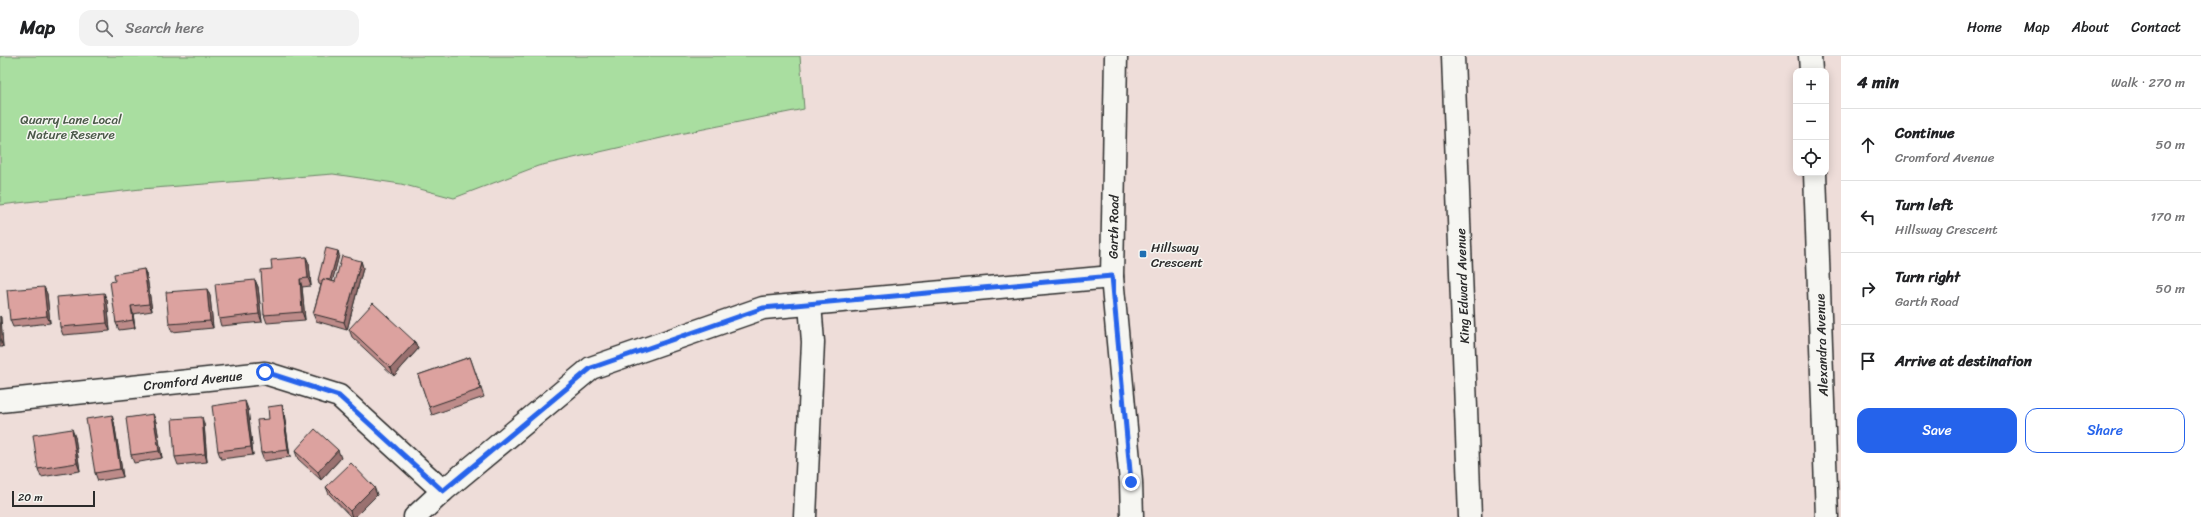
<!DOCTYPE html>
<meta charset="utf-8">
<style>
body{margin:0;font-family:Sriracha,sans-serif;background:#f2f2f2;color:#202124}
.controls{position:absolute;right:12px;top:12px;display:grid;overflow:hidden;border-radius:8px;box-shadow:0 2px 10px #0003}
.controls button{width:36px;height:36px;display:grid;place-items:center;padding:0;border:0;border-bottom:1px solid #e0e0e0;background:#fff;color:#202124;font:20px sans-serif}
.scale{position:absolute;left:12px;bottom:10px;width:83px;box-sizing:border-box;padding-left:4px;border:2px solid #2b2b2b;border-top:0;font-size:11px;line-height:14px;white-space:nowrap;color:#2b2b2b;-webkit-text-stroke:3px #f6f6f2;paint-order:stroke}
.stop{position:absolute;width:12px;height:12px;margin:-9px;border:3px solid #2563eb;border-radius:50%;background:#fff}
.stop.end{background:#2563eb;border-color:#fff;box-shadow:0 1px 4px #0008}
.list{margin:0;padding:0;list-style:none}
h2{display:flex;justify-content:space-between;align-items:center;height:52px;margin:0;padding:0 16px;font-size:17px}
h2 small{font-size:13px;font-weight:400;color:#757577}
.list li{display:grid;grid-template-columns:26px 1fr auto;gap:12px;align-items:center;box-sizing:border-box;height:72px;padding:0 16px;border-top:1px solid #e0e0e0}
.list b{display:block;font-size:15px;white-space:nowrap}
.list p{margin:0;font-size:13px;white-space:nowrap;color:#757577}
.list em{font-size:13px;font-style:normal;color:#757577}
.actions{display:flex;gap:8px;padding:12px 16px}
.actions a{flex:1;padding:9px 0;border:1px solid #2563eb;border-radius:12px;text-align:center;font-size:14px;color:#2563eb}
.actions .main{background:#2563eb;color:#fff}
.icon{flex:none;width:22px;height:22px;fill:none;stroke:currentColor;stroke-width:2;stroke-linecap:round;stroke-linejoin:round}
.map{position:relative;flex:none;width:1841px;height:461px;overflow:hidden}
header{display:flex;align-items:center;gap:24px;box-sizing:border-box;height:56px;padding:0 20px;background:#fff;border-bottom:1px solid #e0e0e0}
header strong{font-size:19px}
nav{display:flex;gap:22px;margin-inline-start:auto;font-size:14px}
.search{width:280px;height:36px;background:#f2f2f2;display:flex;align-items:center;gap:10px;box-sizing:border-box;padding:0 14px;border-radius:12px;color:#757577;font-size:15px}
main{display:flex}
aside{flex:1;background:#fff}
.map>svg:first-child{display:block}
.green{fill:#a9dea0;stroke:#6a8466}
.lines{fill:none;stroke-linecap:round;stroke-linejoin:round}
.minor-casing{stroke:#2b2b2b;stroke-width:25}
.minor{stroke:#f6f6f2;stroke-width:22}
.wall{fill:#bd8b89;stroke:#2b2b2b}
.shaded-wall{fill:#9a716f;stroke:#2b2b2b}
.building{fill:#dca29f;stroke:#2b2b2b}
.route{stroke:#2563eb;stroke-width:5}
.poi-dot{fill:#1f6fb2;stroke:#f6f6f2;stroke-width:1.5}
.labels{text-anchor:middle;stroke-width:3;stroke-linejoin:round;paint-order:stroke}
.park-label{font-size:13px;fill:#4a5848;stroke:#f6f6f2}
.street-label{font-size:13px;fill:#2b2b2b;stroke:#f6f6f2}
.poi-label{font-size:13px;fill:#2b2b2b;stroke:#f6f6f2;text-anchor:start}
</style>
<header>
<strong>Map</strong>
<div class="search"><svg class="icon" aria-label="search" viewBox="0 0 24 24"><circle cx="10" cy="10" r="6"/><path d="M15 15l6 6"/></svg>Search here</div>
<nav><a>Home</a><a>Map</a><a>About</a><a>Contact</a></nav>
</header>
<main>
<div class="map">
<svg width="1841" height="461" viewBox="0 0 1841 461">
<rect width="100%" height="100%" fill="#eeddd9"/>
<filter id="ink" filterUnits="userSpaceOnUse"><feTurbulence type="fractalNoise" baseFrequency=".025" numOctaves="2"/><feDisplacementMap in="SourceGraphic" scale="8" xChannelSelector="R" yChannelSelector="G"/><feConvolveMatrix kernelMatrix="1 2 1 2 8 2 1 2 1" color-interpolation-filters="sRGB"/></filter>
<g filter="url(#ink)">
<!-- green -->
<polygon class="green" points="0,0 800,0 804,53 679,78 538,110 454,142 401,128 333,118 141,133 0,149"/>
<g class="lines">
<defs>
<g id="minor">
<polyline points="1116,0 1112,221 1131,426 1132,461"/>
<polyline points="1453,0 1470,461"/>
<polyline points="1810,0 1811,15"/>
<polyline points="1815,117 1827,461"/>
<polyline points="0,345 265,317 339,340 443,435"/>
<polyline points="415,461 443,435 591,312 763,252 1112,221"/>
<polyline points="805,461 813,286 810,248"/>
</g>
</defs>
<!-- minor casing -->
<use href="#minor" class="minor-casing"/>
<!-- minor -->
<use href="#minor" class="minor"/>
</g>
<!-- wall -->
<g class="wall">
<polygon points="338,195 339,199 332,225 335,226 361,205 363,212 347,274 316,265 313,258 321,229 319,228 318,224"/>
<polygon points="306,201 309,208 311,230 302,231 305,264 267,267 264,259 272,213"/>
<polygon points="144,213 147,221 152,255 133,258 135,272 119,274 116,267 115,225"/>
<polygon points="255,224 258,231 262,266 221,270 219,263"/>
<polygon points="44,231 47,238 50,267 13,271 10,264"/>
<polygon points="207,233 210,240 213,272 172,276 169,268"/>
<polygon points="107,244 110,275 63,279 60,271"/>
<polygon points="0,260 3,291 0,291"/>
<polygon points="349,273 415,286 418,293 394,320 352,281"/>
<polygon points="470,301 484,341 432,359 418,319"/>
<polygon points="282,349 284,357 290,401 264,405 261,397"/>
<polygon points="248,353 253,399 221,403 218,395"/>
<polygon points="153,358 156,366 162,402 134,407 131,399"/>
<polygon points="114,366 123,421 98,425 95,417"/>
<polygon points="204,368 207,406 178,409 175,401"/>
<polygon points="75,381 80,415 41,421 38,413"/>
<polygon points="295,395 341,402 321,424 298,403"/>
<polygon points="326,431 374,431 377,439 355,461 351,461 329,438"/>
</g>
<!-- shaded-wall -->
<g class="shaded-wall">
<polygon points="338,195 339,199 331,231 329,227"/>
<polygon points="306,201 309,208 311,230 308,222"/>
<polygon points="361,205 363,212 347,274 344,266"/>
<polygon points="144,213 147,221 152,255 149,248"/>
<polygon points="300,223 302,231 305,264 302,256"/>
<polygon points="255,224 258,231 262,266 259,258"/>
<polygon points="44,231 47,238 50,267 47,260"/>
<polygon points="207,233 210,240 213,272 210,265"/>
<polygon points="104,237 107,244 110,275 107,267"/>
<polygon points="131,250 133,258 135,272 133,264"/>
<polygon points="0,260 1,261 3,291 0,283"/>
<polygon points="415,286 418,293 394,320 391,312"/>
<polygon points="245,345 248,353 253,399 251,391"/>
<polygon points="282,349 284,357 290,401 288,394"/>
<polygon points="153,358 156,366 162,402 159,395"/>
<polygon points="112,359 114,366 123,421 120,413"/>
<polygon points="202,361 204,368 207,406 205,398"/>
<polygon points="72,373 75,381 80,415 77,407"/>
<polygon points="338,394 341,402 321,424 318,416"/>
<polygon points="374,431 377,439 355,461 352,461 350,455"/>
</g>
<!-- building -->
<g class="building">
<polygon points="326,192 338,195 330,224 323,223 322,225 318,224"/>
<polygon points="342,200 361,205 344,266 313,258 323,223 335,226"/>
<polygon points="306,201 308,222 300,223 302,256 264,259 261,214 272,213 271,204"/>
<polygon points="144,213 149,248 131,250 133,264 116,267 110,226 115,225 114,218"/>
<polygon points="255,224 259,258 219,263 215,228"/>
<polygon points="44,231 47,260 10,264 7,234"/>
<polygon points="207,233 210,265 169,268 166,236"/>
<polygon points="104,237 107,267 60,271 57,241"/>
<polygon points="373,247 415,286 391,312 349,273"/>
<polygon points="470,301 481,333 429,351 418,319"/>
<polygon points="245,345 251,391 218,395 212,350"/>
<polygon points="282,349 288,394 261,397 257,364 269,363 268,351"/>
<polygon points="153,358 159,395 131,399 126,362"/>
<polygon points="112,359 120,413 95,417 86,363"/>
<polygon points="202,361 205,398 175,401 172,363"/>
<polygon points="72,373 77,407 38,413 33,379"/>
<polygon points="315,373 338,394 318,416 295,395"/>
<polygon points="351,407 374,431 350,455 326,431"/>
</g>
</g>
<g class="lines" filter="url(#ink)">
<!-- route -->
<polyline class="route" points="265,316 339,340 443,435 591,312 763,252 1112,220 1131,426"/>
</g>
<!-- markers -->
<rect class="poi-dot" x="1139" y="194" width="8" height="8" rx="2"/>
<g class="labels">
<!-- park labels -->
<g class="park-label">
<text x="71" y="68">Quarry Lane Local<tspan x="71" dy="15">Nature Reserve</tspan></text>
</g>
<!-- street labels -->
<g class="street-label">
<text transform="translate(1113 171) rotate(-89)" y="5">Garth Road</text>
<text transform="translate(1462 230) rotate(-92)" y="5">King Edward Avenue</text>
<text transform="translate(1821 289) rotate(-92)" y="5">Alexandra Avenue</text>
<text transform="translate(193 324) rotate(-6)" y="5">Cromford Avenue</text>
</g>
<!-- poi labels -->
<g class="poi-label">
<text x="1151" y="196">Hillsway<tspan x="1151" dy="15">Crescent</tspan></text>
</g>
</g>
</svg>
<div class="controls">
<button>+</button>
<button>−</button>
<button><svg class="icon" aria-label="locate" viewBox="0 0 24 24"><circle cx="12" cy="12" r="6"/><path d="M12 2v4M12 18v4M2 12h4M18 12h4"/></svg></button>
</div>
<div class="scale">20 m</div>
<div class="stop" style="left:265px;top:316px"></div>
<div class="stop end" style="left:1131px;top:426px"></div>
</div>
<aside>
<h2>4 min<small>Walk · 270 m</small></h2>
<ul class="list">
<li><svg class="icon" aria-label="ahead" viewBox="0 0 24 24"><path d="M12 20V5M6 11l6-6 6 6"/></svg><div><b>Continue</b><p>Cromford Avenue</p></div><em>50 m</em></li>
<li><svg class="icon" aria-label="left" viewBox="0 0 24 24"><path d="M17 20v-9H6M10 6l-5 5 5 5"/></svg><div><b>Turn left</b><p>Hillsway Crescent</p></div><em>170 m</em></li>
<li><svg class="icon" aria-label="right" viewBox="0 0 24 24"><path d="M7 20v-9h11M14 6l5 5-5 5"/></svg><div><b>Turn right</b><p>Garth Road</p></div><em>50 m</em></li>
<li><svg class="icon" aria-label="arrive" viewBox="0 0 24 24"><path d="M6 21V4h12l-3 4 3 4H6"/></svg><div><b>Arrive at destination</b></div></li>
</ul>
<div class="actions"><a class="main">Save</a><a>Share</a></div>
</aside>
</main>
